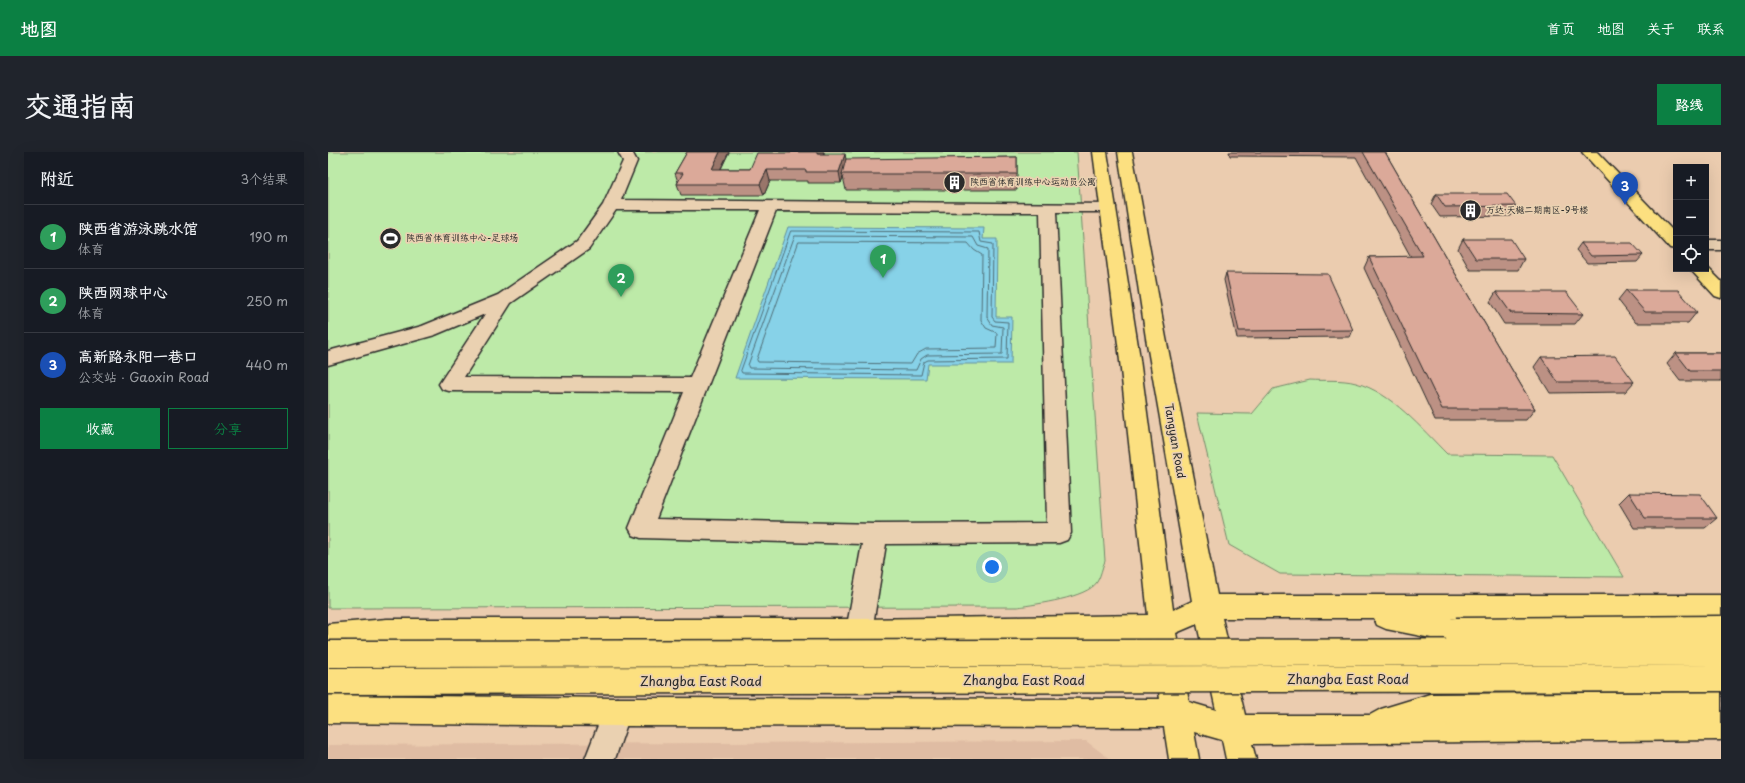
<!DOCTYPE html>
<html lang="zh">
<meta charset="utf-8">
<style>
body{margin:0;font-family:"Playpen Sans","LXGW WenKai TC",sans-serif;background:#20242c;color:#f1f3f6}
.controls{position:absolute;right:12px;top:12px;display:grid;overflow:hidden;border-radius:0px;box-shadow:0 4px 16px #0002}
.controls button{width:36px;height:36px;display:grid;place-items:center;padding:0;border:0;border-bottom:1px solid #363941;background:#171b24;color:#f1f3f6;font:20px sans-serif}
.you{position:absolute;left:664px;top:415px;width:14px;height:14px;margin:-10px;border:3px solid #fff;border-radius:50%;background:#1a73e8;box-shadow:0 0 0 6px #1a73e833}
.badge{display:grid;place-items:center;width:26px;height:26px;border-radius:50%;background:#0b8043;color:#fff;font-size:13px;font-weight:700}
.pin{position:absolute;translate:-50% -33px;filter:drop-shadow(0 1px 2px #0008)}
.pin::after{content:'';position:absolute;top:21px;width:14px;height:12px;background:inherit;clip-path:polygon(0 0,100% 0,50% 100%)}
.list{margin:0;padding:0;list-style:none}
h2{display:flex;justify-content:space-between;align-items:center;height:52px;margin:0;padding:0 16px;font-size:17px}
h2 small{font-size:13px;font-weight:400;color:#9ea1a6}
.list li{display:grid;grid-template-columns:26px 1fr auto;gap:12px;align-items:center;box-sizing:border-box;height:64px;padding:0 16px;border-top:1px solid #363941}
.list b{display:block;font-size:15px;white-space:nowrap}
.list p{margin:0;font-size:13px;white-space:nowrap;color:#9ea1a6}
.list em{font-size:13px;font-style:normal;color:#9ea1a6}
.actions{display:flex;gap:8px;padding:12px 16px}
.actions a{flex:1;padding:9px 0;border:1px solid #0b8043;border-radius:0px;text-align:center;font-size:14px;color:#0b8043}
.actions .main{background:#0b8043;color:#fff}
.icon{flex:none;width:22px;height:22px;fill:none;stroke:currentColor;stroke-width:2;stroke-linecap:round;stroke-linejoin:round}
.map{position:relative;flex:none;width:1393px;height:607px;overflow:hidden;border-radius:0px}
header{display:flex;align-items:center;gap:24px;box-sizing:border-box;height:56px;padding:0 20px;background:#0b8043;color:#fff}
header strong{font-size:19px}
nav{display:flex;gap:22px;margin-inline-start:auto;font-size:14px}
.intro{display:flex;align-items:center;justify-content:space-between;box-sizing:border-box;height:96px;padding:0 24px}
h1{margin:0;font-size:28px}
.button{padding:10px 18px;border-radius:0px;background:#0b8043;color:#fff;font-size:14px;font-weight:700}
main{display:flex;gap:24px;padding:0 24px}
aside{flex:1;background:#171b24;border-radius:0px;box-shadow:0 4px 16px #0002}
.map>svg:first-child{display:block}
.built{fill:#dfbca3}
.green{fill:#bdeaa8;stroke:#748a6a}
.water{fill:#87d2e8;stroke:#628f9c}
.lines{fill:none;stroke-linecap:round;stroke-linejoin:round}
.shore{stroke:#506e77;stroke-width:1}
.minor-casing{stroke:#2b2b2b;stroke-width:3}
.major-casing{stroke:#2b2b2b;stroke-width:3}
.minor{fill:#ead1b1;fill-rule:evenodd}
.major{fill:#fce080;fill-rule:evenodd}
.major-bridge-casing{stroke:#2b2b2b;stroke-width:29;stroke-linecap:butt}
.major-bridge{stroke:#fce080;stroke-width:26}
.wall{fill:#bc9184;stroke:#2b2b2b}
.shaded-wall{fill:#99766b;stroke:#2b2b2b}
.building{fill:#dba999;stroke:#2b2b2b}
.labels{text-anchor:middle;stroke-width:3.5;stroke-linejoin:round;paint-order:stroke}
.far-poi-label{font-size:9px;fill:#2b2b2b;stroke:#ead1b1;text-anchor:start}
.street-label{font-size:11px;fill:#2b2b2b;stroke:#ead1b1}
.near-street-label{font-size:13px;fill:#2b2b2b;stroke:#ead1b1}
</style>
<header>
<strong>地图</strong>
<nav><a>首页</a><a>地图</a><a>关于</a><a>联系</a></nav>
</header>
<div class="intro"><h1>交通指南</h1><a class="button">路线</a></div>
<main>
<aside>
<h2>附近<small>3个结果</small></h2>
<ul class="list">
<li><span class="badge" style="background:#2e9e5b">1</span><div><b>陕西省游泳跳水馆</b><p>体育</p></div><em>190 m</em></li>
<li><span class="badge" style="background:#2e9e5b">2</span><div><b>陕西网球中心</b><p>体育</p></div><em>250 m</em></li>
<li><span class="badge" style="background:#1a4fb4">3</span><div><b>高新路永阳一巷口</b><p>公交站 · Gaoxin Road</p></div><em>440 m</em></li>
</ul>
<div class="actions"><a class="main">收藏</a><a>分享</a></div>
</aside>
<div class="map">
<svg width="1393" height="607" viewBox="0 0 1393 607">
<rect width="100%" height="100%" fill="#ebccaf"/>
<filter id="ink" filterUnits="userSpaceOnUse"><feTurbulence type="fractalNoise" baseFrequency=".025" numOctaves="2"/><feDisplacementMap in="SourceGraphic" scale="8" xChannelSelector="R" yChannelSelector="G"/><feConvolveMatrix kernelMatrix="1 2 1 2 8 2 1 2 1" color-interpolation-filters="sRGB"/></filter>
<g filter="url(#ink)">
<!-- built -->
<polygon class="built" points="758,589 782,607 0,607 0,593"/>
<!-- green -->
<g class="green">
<path d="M0,0H749L777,409C774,415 773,424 769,430C759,446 708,452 690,455L0,456Z"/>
<path d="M982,228C996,229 1014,227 1028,231C1063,240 1094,277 1119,302L1224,303L1296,425L952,422L901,393L869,261L924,262L945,237Z"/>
</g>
<!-- water -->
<polygon class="water" points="460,75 656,76 655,87 669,87 668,165 684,165 683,212 600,212 598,227 407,226"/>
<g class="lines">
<!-- shore -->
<g class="shore">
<polygon points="463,79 651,80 653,90 665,92 664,165 667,169 680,170 679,207 600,208 596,210 593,223 414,221 413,219"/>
<polygon points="467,84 645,85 650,94 660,97 659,165 664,173 675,175 674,202 599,203 593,207 588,218 421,216 420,214"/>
<polygon points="471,90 640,91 646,98 654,103 653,168 658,176 669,181 668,196 598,197 589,202 583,212 430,210 429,208"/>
</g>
<defs>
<g id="minor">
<path d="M290,0H304L309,9L293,48L786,52L788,55L786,58L780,60H728L743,381L739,388L731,391L558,392L544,479L540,488L531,491L522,488L518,479L534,392L313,386L305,383L301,376L356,240L121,239L114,237L111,232L157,162L107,183L0,213V199L94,174L170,143L249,89L275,53L295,9ZM288,58H432L362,226L136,225L183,151L261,97ZM448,59L712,60L719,371L548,372L328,367Z"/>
<rect x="1378" y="88" width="15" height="10"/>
<polygon points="289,546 299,550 303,560 287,607 257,607 279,550"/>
</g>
<g id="major">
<path d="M765,0H779L811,200L845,458L864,449L818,186L790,0H804L838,186L889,443H1393V465L1123,466L1137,470L1141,479L1137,488L1128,491L1058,477L1049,473L1046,466H894L917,563H1042L1053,557L1102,542L1393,540V588L924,592L928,607H898L894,588L866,580L871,607H841L836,575L289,574L0,571V543L289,546L832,547L823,487L531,491H59L0,496V472L59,467H531L820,463L791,200ZM869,472L888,558L861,550L848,481Z"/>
<polygon points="1254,0 1269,0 1348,82 1348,97 1342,96"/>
<polygon points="1378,114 1393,129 1393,146 1387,144 1362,117 1378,117"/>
</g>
</defs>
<!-- minor casing -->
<use href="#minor" class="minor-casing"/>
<!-- major casing -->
<use href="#major" class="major-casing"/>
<!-- minor -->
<use href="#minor" class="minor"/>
<!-- major -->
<use href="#major" class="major"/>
<defs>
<g id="major-bridge">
<polyline points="1128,479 1393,477"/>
<polyline points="0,502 1393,500"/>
<polyline points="0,529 1393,526"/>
</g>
</defs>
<!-- major-bridge casing -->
<use href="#major-bridge" class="major-bridge-casing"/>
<!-- major-bridge -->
<use href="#major-bridge" class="major-bridge"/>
</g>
<!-- wall -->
<g class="wall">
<polygon points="359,0 401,0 393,17 422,17 463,1 463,0 496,0 496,2 518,8 689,5 689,38 518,38 515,25 513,31 480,31 480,29 442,29 436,43 353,43 349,32 350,30 347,21"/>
<polygon points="901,0 1057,0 1117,104 1207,257 1198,268 1107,268 1036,116 1041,105 1083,105 1028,5 902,4"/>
<polygon points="1108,42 1188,54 1183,64 1112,65 1103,52"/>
<polygon points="1135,87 1196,107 1190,118 1142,118 1130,97"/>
<polygon points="1253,91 1315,103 1309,110 1259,111 1248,98"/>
<polygon points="898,121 1025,178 1022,185 909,186 896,128"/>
<polygon points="1298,138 1369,160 1360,171 1308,171 1290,148"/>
<polygon points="1168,140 1255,162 1247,172 1176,172 1162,150"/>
<polygon points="1348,201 1393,201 1393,229 1352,229 1339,212"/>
<polygon points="1213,205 1306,230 1297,240 1222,241 1206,215"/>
<polygon points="1301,341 1389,366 1377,376 1306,376 1291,351"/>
</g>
<!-- shaded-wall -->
<g class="shaded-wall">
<polygon points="392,0 401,0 387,28 384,17"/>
<polygon points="489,0 496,0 491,13 489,2"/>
<polygon points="517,2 519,13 514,22 515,25 513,31 511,20"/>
<polygon points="439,18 442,29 436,43 432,32"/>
</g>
<!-- building -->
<g class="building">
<polygon points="359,0 392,0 384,17 422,17 429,1 463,1 463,0 489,0 489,2 517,2 511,20 478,20 478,18 439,18 432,32 349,32 355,21 347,21"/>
<polygon points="1035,0 1057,0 1117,104 1207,257 1114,257 1041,105 1095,104"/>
<polygon points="689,5 689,22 514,22 518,7"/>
<polygon points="1108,42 1179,42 1188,54 1117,55"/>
<polygon points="1135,87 1183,87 1196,107 1148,107"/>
<polygon points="1253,91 1304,91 1315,103 1263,104"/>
<polygon points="898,121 1000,122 1025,178 911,179"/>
<polygon points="1298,138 1350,138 1369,160 1317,160"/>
<polygon points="1168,140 1238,140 1255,162 1183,161"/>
<polygon points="1348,201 1393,201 1393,219 1362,219"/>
<polygon points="1287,204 1306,230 1230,230 1213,205"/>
<polygon points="1301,341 1372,342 1389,366 1317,366"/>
</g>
</g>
<!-- icons -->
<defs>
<symbol id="building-disc" viewBox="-11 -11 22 22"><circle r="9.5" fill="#2b2b2b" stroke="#ead1b1"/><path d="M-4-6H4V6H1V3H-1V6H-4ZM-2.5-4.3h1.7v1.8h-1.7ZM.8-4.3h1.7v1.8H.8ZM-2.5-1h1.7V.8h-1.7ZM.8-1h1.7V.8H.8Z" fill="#fff"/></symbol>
<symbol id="stadium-disc" viewBox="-11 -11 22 22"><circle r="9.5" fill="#2b2b2b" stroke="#ead1b1"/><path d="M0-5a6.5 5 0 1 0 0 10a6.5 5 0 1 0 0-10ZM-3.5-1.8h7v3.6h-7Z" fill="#fff"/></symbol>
</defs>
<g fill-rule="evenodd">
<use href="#building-disc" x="614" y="18" width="25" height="25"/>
<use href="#building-disc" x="1130" y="46" width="25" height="25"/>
<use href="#stadium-disc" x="50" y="74" width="25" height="25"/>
</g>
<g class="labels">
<!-- far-poi labels -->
<g class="far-poi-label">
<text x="642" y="33">陕西省体育训练中心运动员公寓</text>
<text x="1158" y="61">万达·天樾二期南区-9号楼</text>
<text x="78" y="89">陕西省体育训练中心-足球场</text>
</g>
<!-- street labels -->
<g class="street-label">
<text transform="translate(847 289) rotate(80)" y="4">Tangyan Road</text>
</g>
<!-- near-street labels -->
<g class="near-street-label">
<text x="1020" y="532">Zhangba East Road</text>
<text x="696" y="533">Zhangba East Road</text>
<text x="373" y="534">Zhangba East Road</text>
</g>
</g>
</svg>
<div class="controls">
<button>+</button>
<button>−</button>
<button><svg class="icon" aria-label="locate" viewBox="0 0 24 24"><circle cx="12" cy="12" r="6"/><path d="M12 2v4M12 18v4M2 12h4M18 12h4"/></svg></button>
</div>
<div class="you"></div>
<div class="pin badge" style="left:555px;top:126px;background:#2e9e5b">1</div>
<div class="pin badge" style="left:293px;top:145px;background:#2e9e5b">2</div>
<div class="pin badge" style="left:1297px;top:53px;background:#1a4fb4">3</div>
</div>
</main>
